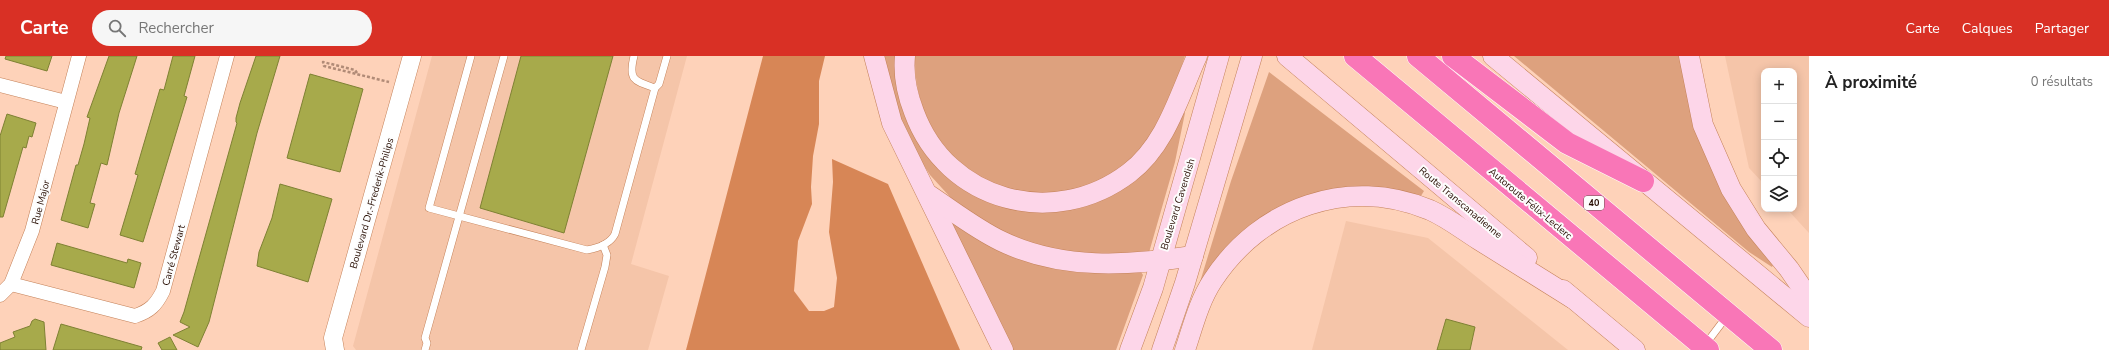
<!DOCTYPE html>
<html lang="fr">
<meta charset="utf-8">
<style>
body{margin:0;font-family:"Nunito Sans",sans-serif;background:#f6f6f6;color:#222}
.controls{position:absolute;right:12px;top:12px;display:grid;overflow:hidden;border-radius:8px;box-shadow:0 2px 10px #0003}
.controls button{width:36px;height:36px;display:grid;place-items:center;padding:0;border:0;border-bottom:1px solid #e0e0e0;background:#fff;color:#222;font:20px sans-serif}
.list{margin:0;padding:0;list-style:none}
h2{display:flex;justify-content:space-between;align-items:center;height:52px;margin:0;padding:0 16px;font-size:17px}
h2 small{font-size:13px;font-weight:400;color:#767676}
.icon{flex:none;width:22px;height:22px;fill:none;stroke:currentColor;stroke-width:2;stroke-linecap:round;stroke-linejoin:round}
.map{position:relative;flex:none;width:1809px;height:294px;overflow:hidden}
header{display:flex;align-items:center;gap:24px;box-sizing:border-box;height:56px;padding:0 20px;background:#d93025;color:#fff}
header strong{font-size:19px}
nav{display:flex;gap:22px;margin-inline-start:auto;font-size:14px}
.search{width:280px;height:36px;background:#f6f6f6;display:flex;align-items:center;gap:10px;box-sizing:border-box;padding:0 14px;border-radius:22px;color:#767676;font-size:15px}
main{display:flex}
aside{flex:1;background:#fff}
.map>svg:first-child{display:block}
.built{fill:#f5c5a9}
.green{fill:#dda17e}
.forest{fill:#d78656}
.building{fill:#a7aa4b;stroke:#7e8133}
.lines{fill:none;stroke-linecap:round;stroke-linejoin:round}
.service-casing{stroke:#c48158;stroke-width:8}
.minor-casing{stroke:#c48158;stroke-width:15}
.tertiary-casing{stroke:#c48158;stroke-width:19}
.secondary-casing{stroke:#c48158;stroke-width:21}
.motorway-casing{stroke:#fff;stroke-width:23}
.path{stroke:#b18b77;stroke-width:2.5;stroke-dasharray:3 2;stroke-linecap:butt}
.service{stroke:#fff;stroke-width:7}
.minor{stroke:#fff;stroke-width:14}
.tertiary{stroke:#fff;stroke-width:18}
.secondary{stroke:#fdd6e9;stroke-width:20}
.motorway{stroke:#f976b7;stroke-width:22}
.labels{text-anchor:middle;stroke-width:4;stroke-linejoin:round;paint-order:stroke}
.shield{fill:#fdfdfd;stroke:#66544c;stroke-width:1}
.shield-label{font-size:9px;font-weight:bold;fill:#260c00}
.street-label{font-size:10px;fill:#260c00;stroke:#fdfdfd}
</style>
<header>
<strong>Carte</strong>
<div class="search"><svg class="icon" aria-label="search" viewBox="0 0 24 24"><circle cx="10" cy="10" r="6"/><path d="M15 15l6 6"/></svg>Rechercher</div>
<nav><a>Carte</a><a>Calques</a><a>Partager</a></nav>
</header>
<main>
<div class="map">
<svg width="1809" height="294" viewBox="0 0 1809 294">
<rect width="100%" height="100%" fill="#fed2b9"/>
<!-- built -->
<g class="built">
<polygon points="432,0 687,0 631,208 669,220 648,294 356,294 353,290"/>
<polygon points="1725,0 1809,0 1809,177 1787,153 1794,153 1794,15 1764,15 1764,128 1749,112"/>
<polygon points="1346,165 1428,182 1568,294 1312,294"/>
</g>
<!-- green -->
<g class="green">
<polygon points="881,0 899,0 954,124 1081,148 1182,55 1185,57 1175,106 1148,200 1074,199 1006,180 951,142 930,119 906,81"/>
<path d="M915,0H1185C1173,34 1160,76 1133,102C1045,183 912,117 915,0Z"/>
<polygon points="1514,0 1682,0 1774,207 1772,211 1749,196"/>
<polygon points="1269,16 1424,135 1419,143 1309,141 1196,239 1231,125"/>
<polygon points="956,167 1052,212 1095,217 1141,216 1143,219 1116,294 1010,294 951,169"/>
</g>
<!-- forest -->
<polygon class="forest" points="763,0 825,0 819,25 819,68 813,100 811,131 812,148 798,185 794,235 809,255 824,255 834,251 837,222 829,176 833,126 832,103 888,128 960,294 686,294"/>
<!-- building -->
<g class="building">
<polygon points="6,0 52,0 47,15 5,3"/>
<polygon points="109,0 137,0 119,57 107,109 101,107 90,147 95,148 88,172 61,164 76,109 78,109 84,88 90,62 87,61"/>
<polygon points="173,0 195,0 184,40 187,41 143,186 120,179 138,119 135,118 142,94 160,33 164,34"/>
<polygon points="256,0 280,0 257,77 209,266 198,291 173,279 190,271 180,266 184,256 237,67 236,66 236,62 240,47"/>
<polygon points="521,0 613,0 564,177 480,152"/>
<polygon points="310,18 363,33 340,116 287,102"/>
<polygon points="7,58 36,67 32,81 29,80 26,92 23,91 3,161 0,161 0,80"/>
<polygon points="280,128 332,143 308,226 257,210 259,196 272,162"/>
<polygon points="57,187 127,207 128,203 141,207 134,232 51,209"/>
<polygon points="35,263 44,266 46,294 0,294 0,287 15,281 13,276 30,270 32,265"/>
<polygon points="1446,263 1475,271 1470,294 1437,294"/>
<polygon points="61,268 142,291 141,294 53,294"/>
<polygon points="170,281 177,294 162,294 158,287"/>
</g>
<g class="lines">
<defs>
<g id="service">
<path d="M471,0L429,152L587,194C598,192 610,188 615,178L655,32L659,28L667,0"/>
<path d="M634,0C628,24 634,25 655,32"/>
<polyline points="1705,289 1727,260"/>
<polyline points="425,294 427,287 425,282 504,0"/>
<polyline points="581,294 605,211 607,199 603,189"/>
</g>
<g id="minor">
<polyline points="0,29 66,46"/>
<path d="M11,228L135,260C150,255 156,249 163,235L227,0"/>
<polyline points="0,239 11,228 32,175 79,0"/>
</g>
<polyline id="tertiary" points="335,294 333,282 412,0"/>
<g id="secondary">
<polyline points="874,0 892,67 1003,294"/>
<path d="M905,0C903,20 907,38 914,56C947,146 1054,174 1129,117C1166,89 1179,40 1197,0"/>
<polyline points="1287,0 1527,202"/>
<polyline points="1493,0 1809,261"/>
<polyline points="1689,0 1703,69 1731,133 1756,173 1789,213 1809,242"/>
<path d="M929,139C953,155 976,173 1001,185C1061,214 1128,210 1193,200"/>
<polyline points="1563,234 1635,294"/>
<polyline points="1130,294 1153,232 1219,0"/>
<polyline points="1162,294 1185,227 1252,0"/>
<path d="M1185,294C1193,270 1199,245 1213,224C1261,151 1348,120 1430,154C1448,162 1463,174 1479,184C1510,203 1541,223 1572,242"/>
</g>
<g id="motorway">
<polyline points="1355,0 1708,294"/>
<polyline points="1418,0 1771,294"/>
<polyline points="1453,0 1567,87 1643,125"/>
</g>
</defs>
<!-- service casing -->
<use href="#service" class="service-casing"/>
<!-- minor casing -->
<use href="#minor" class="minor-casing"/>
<!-- tertiary casing -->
<use href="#tertiary" class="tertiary-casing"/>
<!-- secondary casing -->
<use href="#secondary" class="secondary-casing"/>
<!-- motorway casing -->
<use href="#motorway" class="motorway-casing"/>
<!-- path -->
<polyline class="path" points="357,17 355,14 323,6 324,10 389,26"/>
<!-- service -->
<use href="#service" class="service"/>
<!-- minor -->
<use href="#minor" class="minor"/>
<!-- tertiary -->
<use href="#tertiary" class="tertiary"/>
<!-- secondary -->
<use href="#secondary" class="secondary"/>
<!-- motorway -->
<use href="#motorway" class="motorway"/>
</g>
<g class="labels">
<!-- shield labels -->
<rect class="shield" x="1584" y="140" width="20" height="14" rx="3"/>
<g class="shield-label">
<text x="1594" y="150">40</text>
</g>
<!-- street labels -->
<g class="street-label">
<text transform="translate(40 146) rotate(-75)" y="4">Rue Major</text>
<text transform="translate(1461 146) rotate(40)" y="4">Route Transcanadienne</text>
<text transform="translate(371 147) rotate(-74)" y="4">Boulevard Dr.-Frederik-Philips</text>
<text transform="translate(1531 147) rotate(40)" y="4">Autoroute Félix-Leclerc</text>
<text transform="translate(1177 148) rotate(-73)" y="4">Boulevard Cavendish</text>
<text transform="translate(173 199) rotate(-75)" y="4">Carré Stewart</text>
</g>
</g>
</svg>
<div class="controls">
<button>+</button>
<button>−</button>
<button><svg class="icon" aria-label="locate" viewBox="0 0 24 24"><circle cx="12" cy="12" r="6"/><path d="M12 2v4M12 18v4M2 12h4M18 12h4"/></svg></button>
<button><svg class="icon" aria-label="layers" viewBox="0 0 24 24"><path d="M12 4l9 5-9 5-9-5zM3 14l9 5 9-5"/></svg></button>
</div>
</div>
<aside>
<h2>À proximité<small>0 résultats</small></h2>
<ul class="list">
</ul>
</aside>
</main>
